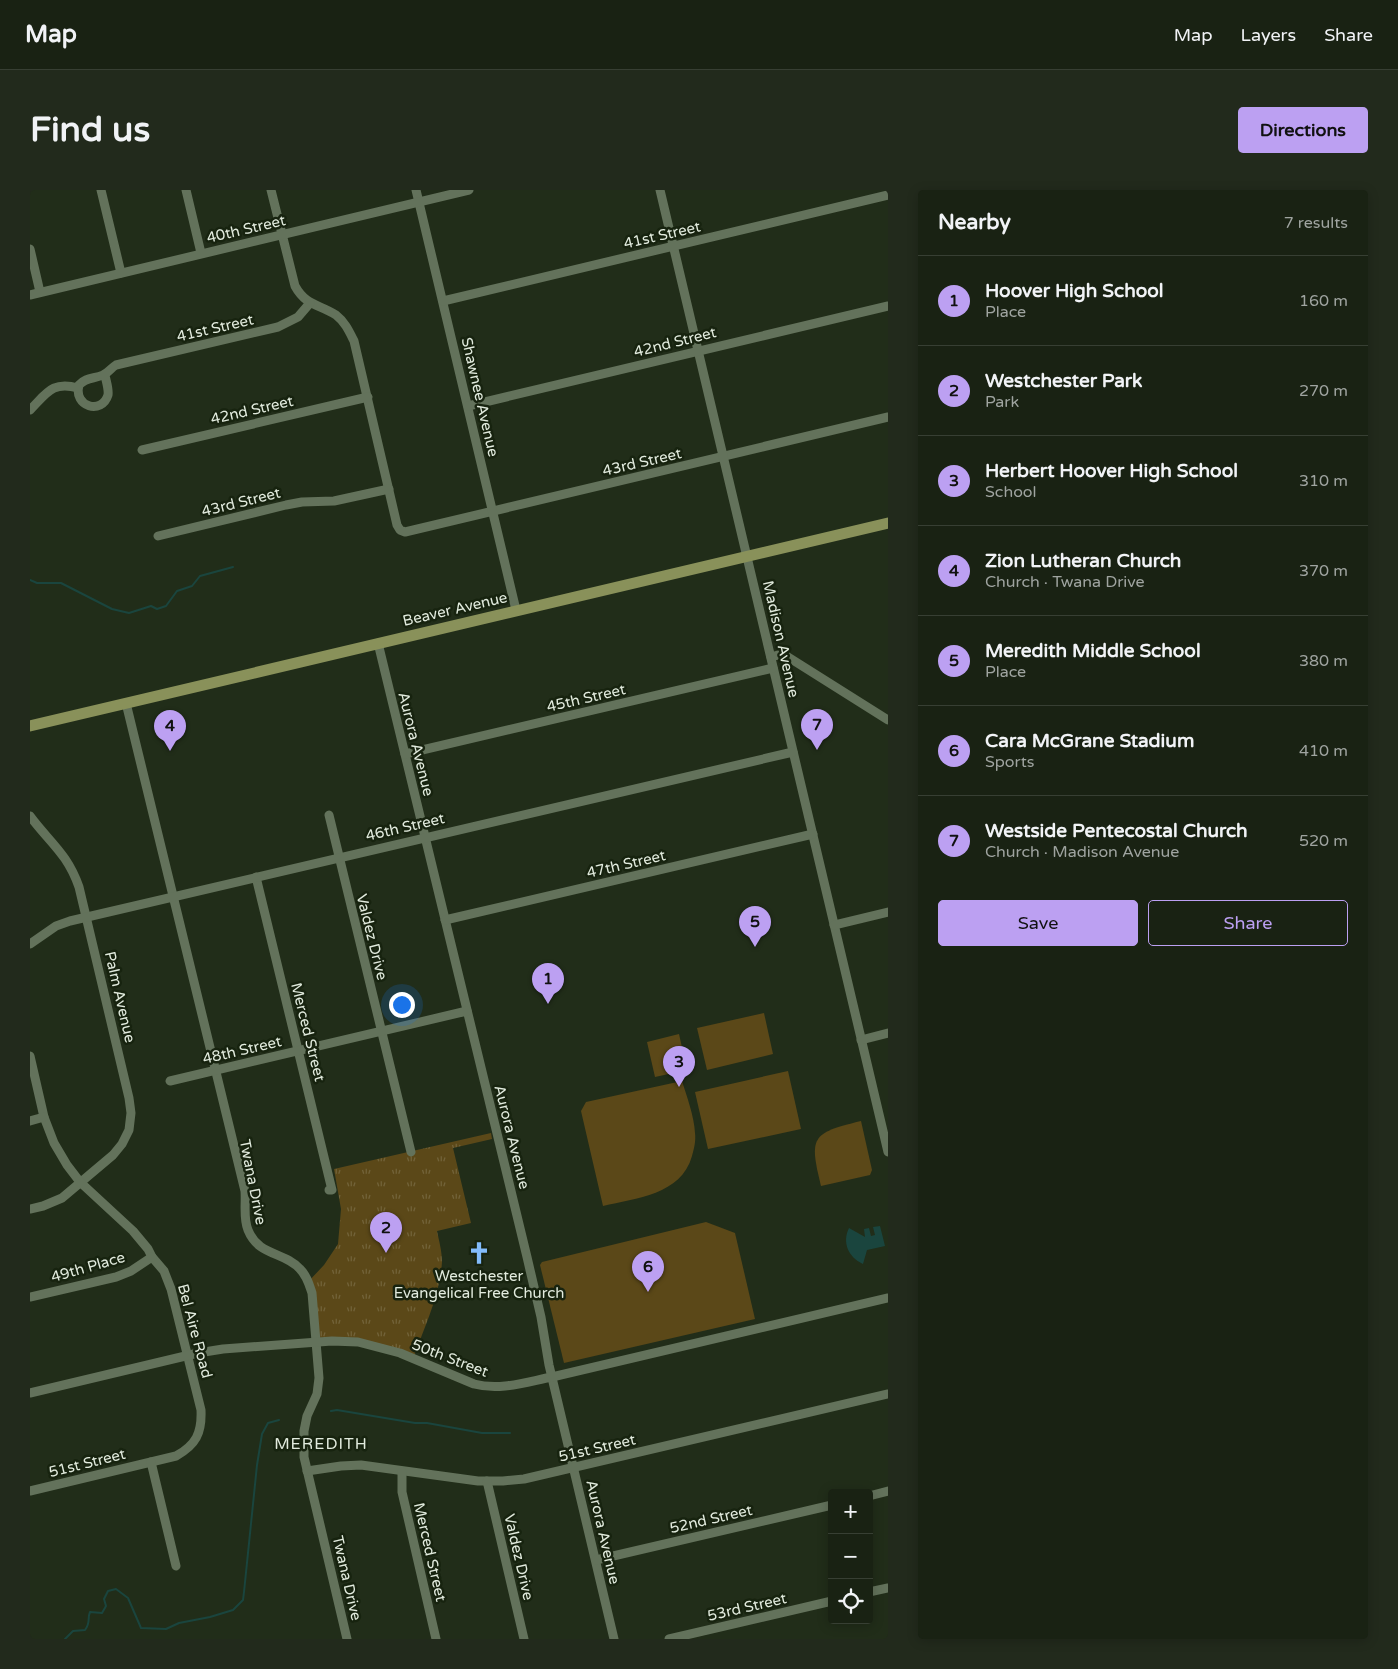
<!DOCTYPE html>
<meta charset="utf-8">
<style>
body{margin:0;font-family:"Varela Round",sans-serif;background:#222a1c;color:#f1f3f6}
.controls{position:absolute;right:15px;bottom:15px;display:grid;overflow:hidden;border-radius:5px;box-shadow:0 2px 12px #0003}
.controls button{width:45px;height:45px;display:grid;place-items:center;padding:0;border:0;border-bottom:1px solid #373f33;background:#192213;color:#f1f3f6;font:25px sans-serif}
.you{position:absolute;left:371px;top:814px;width:18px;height:18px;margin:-12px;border:4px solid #fff;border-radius:50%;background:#1a73e8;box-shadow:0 0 0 8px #1a73e833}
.badge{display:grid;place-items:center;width:32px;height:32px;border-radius:50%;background:#bca0f2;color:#111;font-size:16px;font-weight:700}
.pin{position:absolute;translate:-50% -41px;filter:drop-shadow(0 1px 2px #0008)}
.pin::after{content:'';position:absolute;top:26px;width:18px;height:15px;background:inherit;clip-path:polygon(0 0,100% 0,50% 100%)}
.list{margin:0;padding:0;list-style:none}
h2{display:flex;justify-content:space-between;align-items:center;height:65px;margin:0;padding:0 20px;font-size:21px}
h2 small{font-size:16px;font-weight:400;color:#9fa4a0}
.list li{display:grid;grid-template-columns:32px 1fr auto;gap:15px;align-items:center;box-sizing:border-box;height:90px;padding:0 20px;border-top:1px solid #373f33}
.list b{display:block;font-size:19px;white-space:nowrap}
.list p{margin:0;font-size:16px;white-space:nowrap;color:#9fa4a0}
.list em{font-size:16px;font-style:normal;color:#9fa4a0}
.actions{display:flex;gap:10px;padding:15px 20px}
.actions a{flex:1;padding:11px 0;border:1px solid #bca0f2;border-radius:5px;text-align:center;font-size:18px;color:#bca0f2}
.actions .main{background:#bca0f2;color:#111}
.icon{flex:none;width:28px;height:28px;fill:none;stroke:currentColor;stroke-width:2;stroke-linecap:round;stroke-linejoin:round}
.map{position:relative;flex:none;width:858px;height:1449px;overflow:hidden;border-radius:5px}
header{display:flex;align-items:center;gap:30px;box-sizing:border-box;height:70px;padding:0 25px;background:#192213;border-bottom:1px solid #373f33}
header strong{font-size:24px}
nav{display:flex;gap:28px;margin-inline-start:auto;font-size:18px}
.intro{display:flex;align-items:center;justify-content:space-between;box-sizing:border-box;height:120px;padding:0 30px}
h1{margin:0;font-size:35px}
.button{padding:12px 22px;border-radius:5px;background:#bca0f2;color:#111;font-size:18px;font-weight:700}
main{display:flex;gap:30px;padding:0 30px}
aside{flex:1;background:#192213;border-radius:5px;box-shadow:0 2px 12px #0003}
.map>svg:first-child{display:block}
.grass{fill:url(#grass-tufts)}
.garden{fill:#5b4818}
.water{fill:#1a453e}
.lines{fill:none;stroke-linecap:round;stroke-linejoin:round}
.stream{stroke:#1a453e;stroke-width:2}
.minor{stroke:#63725b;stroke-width:9}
.major{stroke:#89915a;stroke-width:11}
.labels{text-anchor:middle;stroke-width:5;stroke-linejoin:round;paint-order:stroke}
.street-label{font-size:15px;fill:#e2ebde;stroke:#17230f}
.poi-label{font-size:15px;fill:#e2ebde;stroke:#17230f}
.neighbourhood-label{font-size:16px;letter-spacing:1px;fill:#e2ebde;stroke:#17230f}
</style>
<header>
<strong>Map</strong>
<nav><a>Map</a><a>Layers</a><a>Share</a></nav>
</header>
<div class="intro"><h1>Find us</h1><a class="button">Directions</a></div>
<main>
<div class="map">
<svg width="858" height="1449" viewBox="0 0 858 1449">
<defs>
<pattern id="grass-tufts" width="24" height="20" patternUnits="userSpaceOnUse" patternTransform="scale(1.25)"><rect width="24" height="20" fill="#5b4818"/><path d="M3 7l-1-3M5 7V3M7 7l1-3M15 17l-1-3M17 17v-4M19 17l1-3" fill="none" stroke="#726339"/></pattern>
</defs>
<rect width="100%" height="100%" fill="#212d19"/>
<!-- grass -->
<path class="grass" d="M461,943L462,949L423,958L441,1033L407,1041C409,1051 412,1061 412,1072C410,1105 394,1138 383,1169L347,1156L286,1152L278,1092L294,1075L308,1054L311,1019L304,979Z"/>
<!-- garden -->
<g class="garden">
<polygon points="734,823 743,864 677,880 667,838"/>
<polygon points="649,844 657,880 625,887 617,852"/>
<polygon points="758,881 771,939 678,959 665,902"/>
<path d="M652,891C657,907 664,926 665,943C666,951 664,959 662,966C651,1005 606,1008 573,1016L551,921L556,912Z"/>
<path d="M831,931L842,980L840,985L791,996C779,947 781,943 831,931Z"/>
<polygon points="676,1032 705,1043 725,1129 534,1173 510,1075 512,1072"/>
</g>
<!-- water -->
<path class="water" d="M850,1036L855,1056L837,1060L833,1074C818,1067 812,1052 819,1038L835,1047L834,1039L839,1038L841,1046L845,1045L843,1037Z"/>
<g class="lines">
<!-- stream -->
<g class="stream">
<polyline points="0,390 7,393 31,393 82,419 99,423 121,416 127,419 136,416 147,401 162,396 170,386 203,377"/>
<polyline points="301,1221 307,1220 385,1233 397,1233 452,1243 480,1243"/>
<path d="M35,1449L43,1441L55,1440C61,1432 57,1429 60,1422L72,1423L76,1416L74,1409L78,1401L86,1399L98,1408L111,1438L136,1439L149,1433L180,1427L203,1420L213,1410L214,1402L227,1275L232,1244L238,1233L249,1230"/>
</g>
<!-- minor -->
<g class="minor">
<polyline points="71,0 91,83"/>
<polyline points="156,0 171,63"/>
<path d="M241,0L265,96C276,116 289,114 306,125C315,132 319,141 324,151L367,335L370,340L375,342L858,227"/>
<polyline points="386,0 486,420"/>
<polyline points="630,0 858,962"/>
<polyline points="0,59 10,102"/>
<polyline points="0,105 439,0"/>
<polyline points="413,111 858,5"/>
<path d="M75,185C76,191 79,199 78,205C72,225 43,217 49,195C56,187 64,189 73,185C78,183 81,178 86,175L248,137L268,127L280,113"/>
<polyline points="438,216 858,116"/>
<path d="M0,220C17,203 22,191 48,198"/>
<polyline points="112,260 338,207"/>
<polyline points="128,346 256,315 272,312 304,311 359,299"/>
<polyline points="348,453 497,1067 511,1127 519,1175 584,1449"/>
<polyline points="741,467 748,465 758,467 858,530"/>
<path d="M96,513L215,1001C216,1014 213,1028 218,1040C229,1067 254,1061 270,1079C277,1086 279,1094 282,1103L289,1188L287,1204L277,1226L274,1241V1267L317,1449"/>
<polyline points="375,564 743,478"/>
<polyline points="299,625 381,962"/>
<path d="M0,626C20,653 37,663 49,697L99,908L101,923L99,940L92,954L83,965L32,1008L13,1016L0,1019"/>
<polyline points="226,687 302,1000 299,1000"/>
<polyline points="415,730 783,644"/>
<polyline points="804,735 858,722"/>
<polyline points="0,754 26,736 40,731 763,562"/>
<polyline points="831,850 858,843"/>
<path d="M0,866L14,927L24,953L37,975L50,992L103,1041L118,1059L122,1067L134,1081L141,1099L171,1220C172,1243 166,1255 146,1266L0,1301"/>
<polyline points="140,891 437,821"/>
<polyline points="0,931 14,927"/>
<polyline points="0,1107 86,1087 101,1081 122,1067"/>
<path d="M0,1203L168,1163L193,1159L302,1151L328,1152L370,1163L444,1194C470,1201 496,1192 522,1187L858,1108"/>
<polyline points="121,1272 146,1376"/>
<polyline points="277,1281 311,1276 331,1275 448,1291 473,1291 494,1289 858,1204"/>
<polyline points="372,1282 372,1302 406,1449"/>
<polyline points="457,1291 494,1449"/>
<polyline points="839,1306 858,1301"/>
<polyline points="566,1370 802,1315"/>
<polyline points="839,1402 858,1398"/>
<polyline points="639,1449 802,1411"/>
</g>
<!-- major -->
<polyline class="major" points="0,536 858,333"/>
</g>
<!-- icons -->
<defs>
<symbol id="church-bare" viewBox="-9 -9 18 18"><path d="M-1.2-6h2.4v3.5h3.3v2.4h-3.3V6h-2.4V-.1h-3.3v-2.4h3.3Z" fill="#83bcfb" stroke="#17230f" stroke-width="2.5" paint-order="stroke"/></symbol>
</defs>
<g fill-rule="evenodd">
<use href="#church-bare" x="433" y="1047" width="32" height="32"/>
</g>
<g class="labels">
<!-- street labels -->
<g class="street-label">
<text transform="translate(216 39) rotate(-13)" y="5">40th Street</text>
<text transform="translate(632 45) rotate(-13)" y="5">41st Street</text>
<text transform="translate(185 138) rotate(-13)" y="5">41st Street</text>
<text transform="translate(645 152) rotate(-14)" y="5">42nd Street</text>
<text transform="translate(450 207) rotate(77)" y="5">Shawnee Avenue</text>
<text transform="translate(222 220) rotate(-13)" y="5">42nd Street</text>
<text transform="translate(612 272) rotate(-13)" y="5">43rd Street</text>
<text transform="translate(211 312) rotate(-14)" y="5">43rd Street</text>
<text transform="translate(425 419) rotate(-13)" y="5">Beaver Avenue</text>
<text transform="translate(751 449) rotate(77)" y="5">Madison Avenue</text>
<text transform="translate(556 508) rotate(-13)" y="5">45th Street</text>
<text transform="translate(386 554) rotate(76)" y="5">Aurora Avenue</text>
<text transform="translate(375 637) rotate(-13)" y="5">46th Street</text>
<text transform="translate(596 674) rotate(-13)" y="5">47th Street</text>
<text transform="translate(342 747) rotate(76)" y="5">Valdez Drive</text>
<text transform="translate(90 807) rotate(77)" y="5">Palm Avenue</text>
<text transform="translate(278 842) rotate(76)" y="5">Merced Street</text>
<text transform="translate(212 860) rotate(-13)" y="5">48th Street</text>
<text transform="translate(482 947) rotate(76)" y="5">Aurora Avenue</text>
<text transform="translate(223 992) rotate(79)" y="5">Twana Drive</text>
<text transform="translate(58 1077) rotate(-16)" y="5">49th Place</text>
<text transform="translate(165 1141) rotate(75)" y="5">Bel Aire Road</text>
<text transform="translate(420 1168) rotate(21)" y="5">50th Street</text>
<text transform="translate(567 1258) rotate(-13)" y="5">51st Street</text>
<text transform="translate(57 1273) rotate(-14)" y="5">51st Street</text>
<text transform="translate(681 1329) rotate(-13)" y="5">52nd Street</text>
<text transform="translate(573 1342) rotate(77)" y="5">Aurora Avenue</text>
<text transform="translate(400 1362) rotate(77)" y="5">Merced Street</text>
<text transform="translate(489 1367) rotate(77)" y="5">Valdez Drive</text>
<text transform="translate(317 1388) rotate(77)" y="5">Twana Drive</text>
<text transform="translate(717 1417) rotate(-13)" y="5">53rd Street</text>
</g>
<!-- poi labels -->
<g class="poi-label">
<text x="449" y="1091">Westchester<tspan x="449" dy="17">Evangelical Free Church</tspan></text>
</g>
<!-- neighbourhood labels -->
<g class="neighbourhood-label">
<text x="291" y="1259">MEREDITH</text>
</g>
</g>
</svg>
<div class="controls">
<button>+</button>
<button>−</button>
<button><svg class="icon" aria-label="locate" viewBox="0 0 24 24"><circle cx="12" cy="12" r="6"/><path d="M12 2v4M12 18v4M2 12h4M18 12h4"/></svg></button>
</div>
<div class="you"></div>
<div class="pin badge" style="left:518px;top:814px">1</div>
<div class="pin badge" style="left:356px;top:1063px">2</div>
<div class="pin badge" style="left:649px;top:897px">3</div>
<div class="pin badge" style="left:140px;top:561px">4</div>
<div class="pin badge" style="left:725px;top:757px">5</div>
<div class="pin badge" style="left:618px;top:1102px">6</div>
<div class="pin badge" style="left:787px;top:560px">7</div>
</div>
<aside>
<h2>Nearby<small>7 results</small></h2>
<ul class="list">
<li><span class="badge">1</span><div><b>Hoover High School</b><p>Place</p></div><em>160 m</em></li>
<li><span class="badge">2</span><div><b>Westchester Park</b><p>Park</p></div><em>270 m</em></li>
<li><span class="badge">3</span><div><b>Herbert Hoover High School</b><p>School</p></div><em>310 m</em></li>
<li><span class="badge">4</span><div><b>Zion Lutheran Church</b><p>Church · Twana Drive</p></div><em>370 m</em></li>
<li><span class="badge">5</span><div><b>Meredith Middle School</b><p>Place</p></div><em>380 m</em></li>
<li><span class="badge">6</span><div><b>Cara McGrane Stadium</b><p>Sports</p></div><em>410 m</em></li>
<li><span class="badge">7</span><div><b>Westside Pentecostal Church</b><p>Church · Madison Avenue</p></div><em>520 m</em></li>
</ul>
<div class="actions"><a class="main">Save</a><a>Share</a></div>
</aside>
</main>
